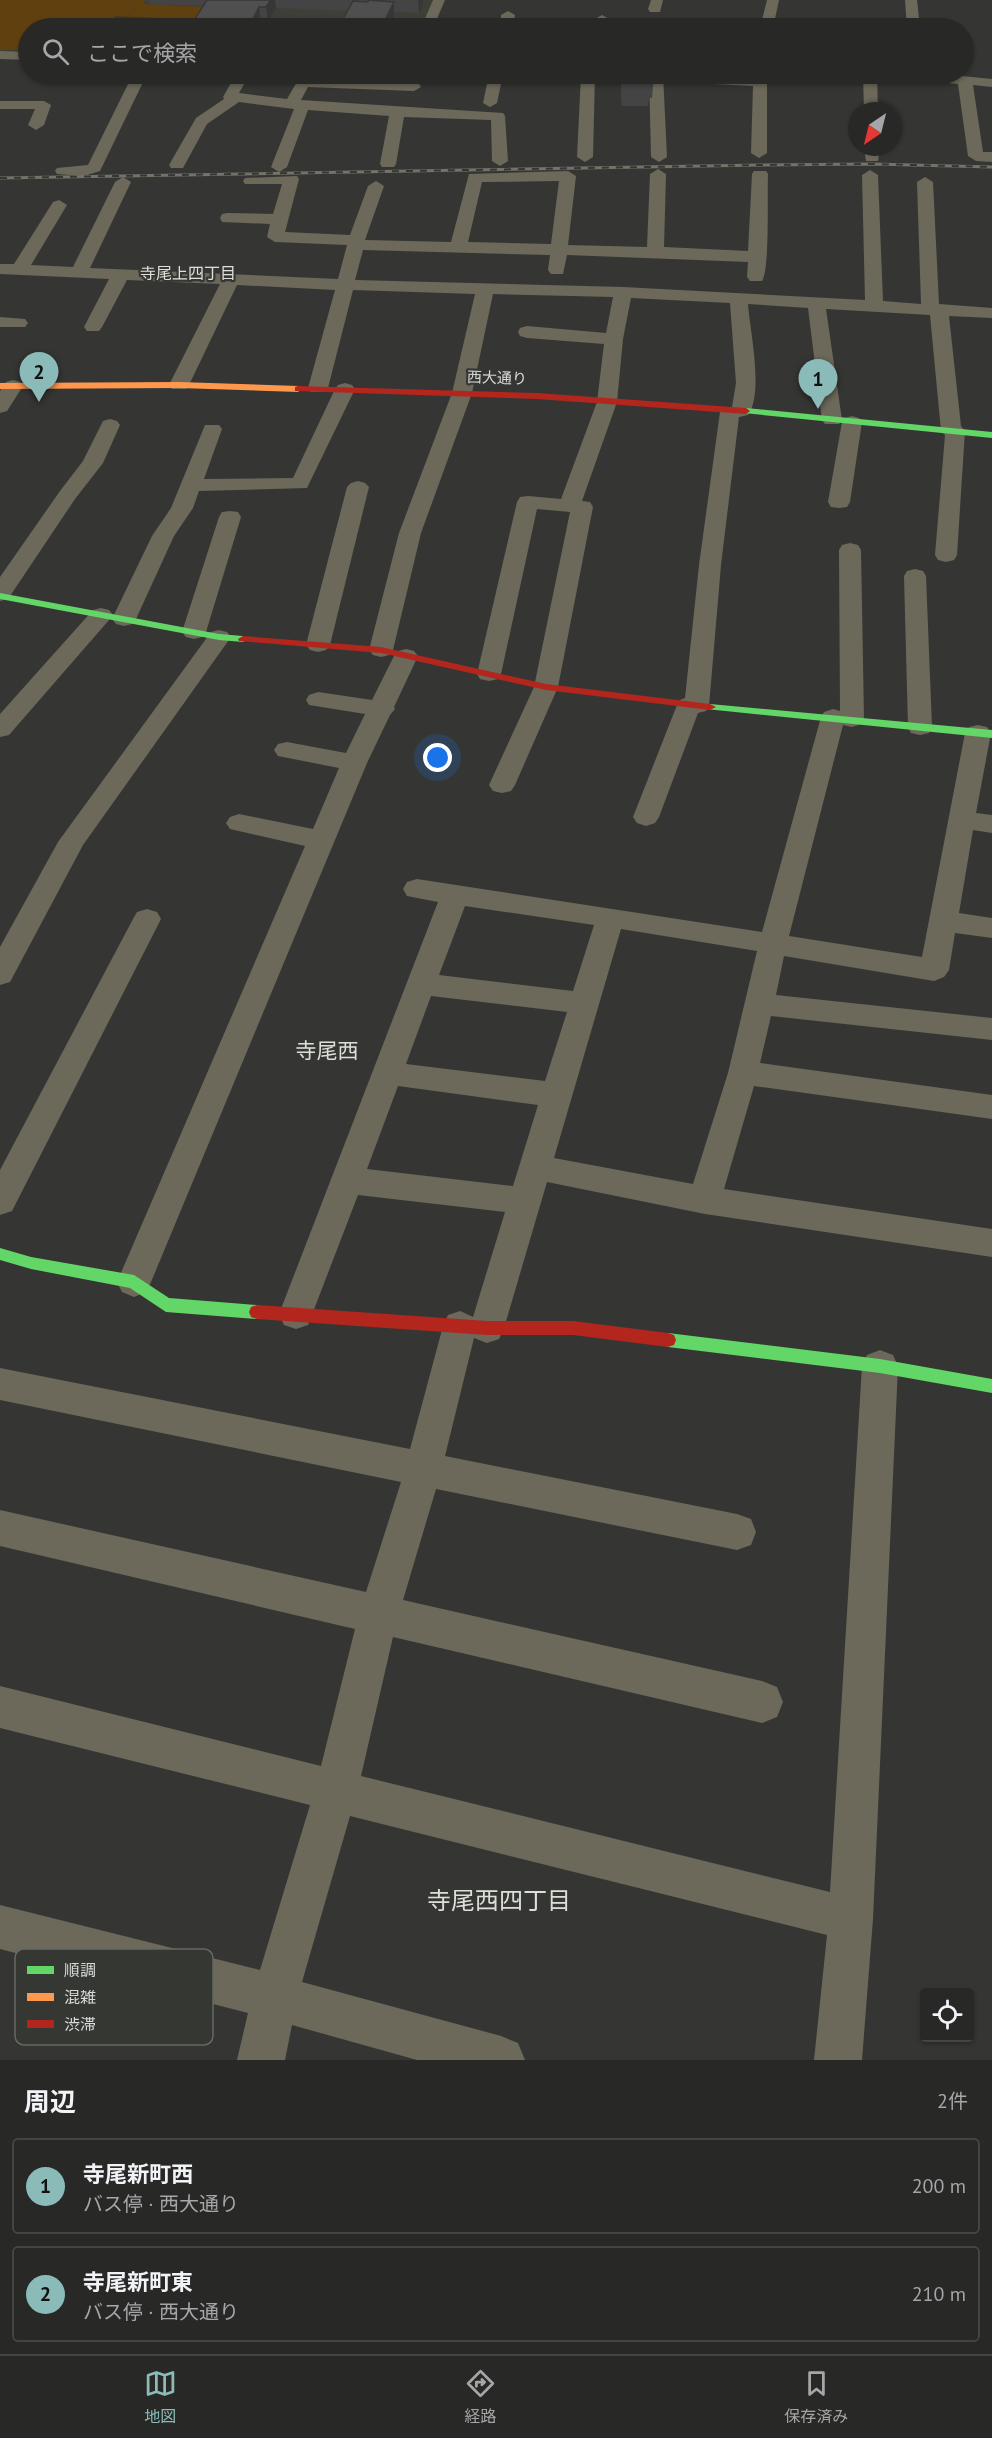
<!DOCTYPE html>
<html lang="ja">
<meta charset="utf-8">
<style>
body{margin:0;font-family:"PT Sans","Noto Sans JP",sans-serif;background:#343433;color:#f1f3f6}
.controls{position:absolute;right:18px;bottom:18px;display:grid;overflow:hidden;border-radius:6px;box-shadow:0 2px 4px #0004}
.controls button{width:54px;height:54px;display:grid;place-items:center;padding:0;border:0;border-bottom:2px solid #444;background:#282827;color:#f1f3f6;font:30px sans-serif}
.compass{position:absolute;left:848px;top:102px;width:54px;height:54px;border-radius:50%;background:#282827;box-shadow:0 2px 4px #0004;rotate:215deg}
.you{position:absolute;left:438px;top:758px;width:21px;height:21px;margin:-15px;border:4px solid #fff;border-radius:50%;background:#1a73e8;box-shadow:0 0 0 9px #1a73e833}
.badge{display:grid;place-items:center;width:39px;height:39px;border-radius:50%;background:#8bbbb9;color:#111;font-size:20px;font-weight:700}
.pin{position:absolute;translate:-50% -50px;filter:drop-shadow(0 2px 3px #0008)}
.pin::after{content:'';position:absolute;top:32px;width:21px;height:18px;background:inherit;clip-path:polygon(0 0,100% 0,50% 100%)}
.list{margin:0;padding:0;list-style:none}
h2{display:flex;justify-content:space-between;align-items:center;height:78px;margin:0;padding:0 24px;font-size:26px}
h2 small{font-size:20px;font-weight:400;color:#a5a6a7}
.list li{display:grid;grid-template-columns:39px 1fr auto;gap:18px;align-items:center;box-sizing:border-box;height:96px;margin:0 12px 12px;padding:0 12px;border:2px solid #444;border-radius:6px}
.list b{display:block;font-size:22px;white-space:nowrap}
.list p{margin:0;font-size:20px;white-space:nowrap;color:#a5a6a7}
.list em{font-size:20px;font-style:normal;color:#a5a6a7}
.icon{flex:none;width:33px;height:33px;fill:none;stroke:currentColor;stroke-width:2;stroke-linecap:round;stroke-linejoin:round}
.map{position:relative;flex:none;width:992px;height:2060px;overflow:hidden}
.search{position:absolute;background:#282827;box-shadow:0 2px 4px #0004;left:18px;right:18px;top:18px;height:66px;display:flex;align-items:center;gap:15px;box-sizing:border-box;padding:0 21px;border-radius:33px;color:#a5a6a7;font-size:22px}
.sheet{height:294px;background:#282827}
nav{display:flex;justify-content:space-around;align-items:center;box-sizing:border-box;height:84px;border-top:2px solid #444;background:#282827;font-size:16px;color:#a5a6a7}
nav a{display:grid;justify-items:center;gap:3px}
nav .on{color:#8bbbb9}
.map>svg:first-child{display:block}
.built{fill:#3d4037}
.green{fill:#61400f}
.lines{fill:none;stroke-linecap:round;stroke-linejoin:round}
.street{fill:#6c695a;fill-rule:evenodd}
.fast{fill:#63d668;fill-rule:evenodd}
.slow{fill:#ff974d;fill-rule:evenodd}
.jam{fill:#b3261e;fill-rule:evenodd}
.rail-casing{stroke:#757369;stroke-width:3}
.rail{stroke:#353733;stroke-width:2;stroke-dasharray:7;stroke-linecap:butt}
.wall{fill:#434443}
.shaded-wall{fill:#373737}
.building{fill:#4e4f4e;stroke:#373737;stroke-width:1.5}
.labels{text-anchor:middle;stroke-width:4.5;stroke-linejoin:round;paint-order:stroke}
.far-street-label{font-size:15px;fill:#d9d9d7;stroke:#353733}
.far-neighbourhood-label{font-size:16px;fill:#dedfdb;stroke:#353733}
.quarter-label{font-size:21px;fill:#dedfdb;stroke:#353733}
.near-neighbourhood-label{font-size:24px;fill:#dedfdb;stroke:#353733}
.key{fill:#353733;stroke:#666864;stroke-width:1.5}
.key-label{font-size:16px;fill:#d9d9d7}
</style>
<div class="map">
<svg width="992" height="2060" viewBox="0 0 992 2060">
<rect width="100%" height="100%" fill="#353634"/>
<!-- built -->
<polygon class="built" points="0,0 433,0 422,28 28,28 28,52 0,52"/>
<!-- green -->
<polygon class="green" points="0,0 145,0 143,4 206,7 191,28 120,28 137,4 118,28 28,28 28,50 0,50"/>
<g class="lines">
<!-- street -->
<g class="street">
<polygon points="433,0 445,0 433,28 421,28"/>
<polygon points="651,0 663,0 660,12 650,12 648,9"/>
<polygon points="767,0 779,0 773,28 760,28"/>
<polygon points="905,0 917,0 920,28 907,28"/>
<polygon points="508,11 515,15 513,28 500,28 501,15"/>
<polygon points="602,15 609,19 608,28 595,28 595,19"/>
<polygon points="0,51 28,52 28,60 0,59"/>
<polygon points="133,74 147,74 100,171 84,176 57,174 55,171 57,168 88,165"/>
<polygon points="236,74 250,74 239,93 287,99 298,80 303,79 419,84 421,87 414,91 308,87 301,100 503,113 505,116 508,161 500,166 492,161 491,120 404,117 396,164 394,167 382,167 380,164 389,116 308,110 287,167 279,172 271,167 294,109 239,102 207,124 183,168 171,168 169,165 196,118 224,99 223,97"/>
<polygon points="489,74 503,74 497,103 490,107 483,103"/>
<polygon points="581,74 595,74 593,157 585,162 577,157"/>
<polygon points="649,74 663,74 667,157 659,162 651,157"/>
<polygon points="753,74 767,74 767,153 759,158 751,153 753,86 713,84 706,80 713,76 753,77"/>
<polygon points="863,74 877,74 878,111 864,111"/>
<polygon points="897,74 941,74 992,79 992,87 973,85 983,152 992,152 992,162 976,161 968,156 958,84 904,78"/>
<polygon points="0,101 44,101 51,105 44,125 36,130 28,125 35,109 0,109"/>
<polygon points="864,147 880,147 878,161 866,161"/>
<path d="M658,169L666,174L664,247L748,251L752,174L754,171H766L768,174C767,193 770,269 762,281H750L747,277L748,262L567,255L563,274H551L548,270L550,255L363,250L355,280L623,287L865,300L862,175L870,170L878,175L883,301L921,304L917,182L925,177L933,182L939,304L992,308V318L949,316L961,426L965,431L957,555L954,560L946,562L938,560L935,555L945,435L941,431L930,315L826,309L842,420L839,424H825L822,420L808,308L748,304C750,332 764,392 748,415L739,417L721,565L709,706L706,711L698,713L659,817L655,823L646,826L637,823L633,817L677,705L680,700L685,698L699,565L720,412L723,408L732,407L736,383L730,303L631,298L623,339L617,402L582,501L590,502L593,507L558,687L515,785L511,791L502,793L493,791L489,785L534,687L570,512L537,509L501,674L498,679L489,681L480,679L477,674L517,502L520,497L528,496L561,499L597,402L604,344L527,338L520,336L518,332L520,328L527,326L606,333L613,297L493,294L472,393L421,533L393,650L389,655L381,657L373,655L369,650L399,533L452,393L475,294L353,290L328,388L325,392H311L308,388L335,290L237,285L189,385L186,389H172L169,385L220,284L127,280L102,327L99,331H87L84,327L109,279L0,274V264H14L53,202L59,200L67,205L31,265L73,267L115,182L123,177L131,182L90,268L338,279L347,245L275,242L267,237L270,224L222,222L220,218L222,214L228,213L273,214L282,184H245L243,181L245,178L297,176L299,179L285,232L350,235L368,186L376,181L384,186L365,240L451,242L469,174L568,171L576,176L568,245L647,247L650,174ZM559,181L551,244L468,242L482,182Z"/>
<polygon points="0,317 25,319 28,323 25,327 0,327"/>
<polygon points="13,380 20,382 23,386 7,411 0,413 0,391 6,382"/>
<polygon points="345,383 352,385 355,389 307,488 199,491 193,508 174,536 136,619 132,624 124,626 116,624 112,619 152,536 171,508 205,425 219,425 222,429 204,479 293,478 335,389 338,385"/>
<polygon points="852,416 859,418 862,422 850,502 847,507 839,508 831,507 828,502 842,422 845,418"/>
<polygon points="110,419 117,421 120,425 103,463 75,499 8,599 0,601 0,577 60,491 83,461 103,421"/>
<polygon points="358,481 365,483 369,487 330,645 326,650 318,652 310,650 306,645 347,487 351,483"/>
<polygon points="230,511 238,512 241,517 206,632 202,637 194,639 186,637 182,632 219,517 222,512"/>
<path d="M850,543L858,545L861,550L864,719L861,724L852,727L843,725L789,936L922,957L965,733L969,727L978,725L987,727L991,733L976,813L992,815V833L973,830L959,913L992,918V938L955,933L949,970L944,977L934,981L784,956L776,995L992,1018V1040L771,1016L760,1063L992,1095V1119L754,1086L724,1189L992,1229V1257L705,1214L547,1182L504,1328L499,1339L487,1343L474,1338L445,1456L737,1514L751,1519L756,1532L751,1545L737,1550L436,1489L403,1600L762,1681L777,1687L783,1702L777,1717L762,1723L393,1637L361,1776L830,1892L862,1366L867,1355L880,1350L893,1355L898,1366L873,1919L862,2060H814L827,1935L350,1816L302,1982L501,2036L518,2043L525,2060H417L292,2025L285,2060H237L248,2013L0,1949V1905L260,1970L310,1805L0,1728V1686L321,1766L355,1629L0,1546V1510L366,1592L401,1482L0,1400V1368L410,1449L443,1326L448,1315L460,1311L473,1317L505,1212L358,1195L308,1325L296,1329L284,1325L279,1314L438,902L407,896L403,889L407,882L417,879L762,932L821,717L824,712L833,709L840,711L839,550L842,545ZM465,906L594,925L573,991L439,975ZM621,929L757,951L728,1073L693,1184L554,1158ZM431,996L567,1012L545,1081L406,1064ZM398,1086L538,1105L513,1186L367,1169Z"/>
<polygon points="915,569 923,571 926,576 932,727 929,733 920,735 911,733 908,727 904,576 907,571"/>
<polygon points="101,608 109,610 113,615 109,620 9,735 0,737 0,714 93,610"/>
<polygon points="219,630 227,632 231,637 83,845 10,982 0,985 0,947 58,842 211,632"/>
<polygon points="406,649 414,651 418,656 394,707 395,709 390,715 367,763 151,1282 146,1292 134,1297 122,1292 117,1282 305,846 230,829 226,823 230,817 239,814 313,829 339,768 278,756 274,750 278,744 287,742 346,753 365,714 309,705 306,700 309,695 318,692 372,700 394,656 398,651"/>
<polygon points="147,909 157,912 161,919 12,1211 0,1215 0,1170 133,919 137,912"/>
</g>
<!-- fast -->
<g class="fast">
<polygon points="746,408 992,432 992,438 743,413 743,409"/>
<polygon points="0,593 219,634 243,636 248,639 243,642 219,640 0,599"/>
<polygon points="710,704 992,730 992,738 706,709 706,705"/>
<polygon points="0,1248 31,1257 134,1275 169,1298 257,1305 263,1307 265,1312 263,1317 257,1319 166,1312 130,1288 31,1269 0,1260"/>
<polygon points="668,1333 880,1359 992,1379 992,1393 880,1373 668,1347 662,1345 660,1340 662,1335"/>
</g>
<!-- slow -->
<polygon class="slow" points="179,382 298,386 302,389 298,392 179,388 0,389 0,383"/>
<!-- jam -->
<g class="jam">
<polygon points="298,386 537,393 746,408 750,411 746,414 537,399 295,391 295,387"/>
<polygon points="243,636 381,647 546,684 710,704 716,707 710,710 546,690 381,653 239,641 238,639"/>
<polygon points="257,1305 487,1321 573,1321 668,1333 674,1335 676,1340 674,1345 668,1347 573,1335 487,1335 257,1319 251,1317 249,1312 251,1307"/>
</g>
<defs>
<polyline id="rail" points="0,178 762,165 872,164 992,167"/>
</defs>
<!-- rail casing -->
<use href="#rail" class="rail-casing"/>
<!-- rail -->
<use href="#rail" class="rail"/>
</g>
<!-- wall -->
<g class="wall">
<polygon points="148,0 423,0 423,5 419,13 394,12 394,16 389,28 343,28 342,21 348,11 276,8 268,22 261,21 259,26 189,28 203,6 149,4"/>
<polygon points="621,74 654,74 652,98 649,98 648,106 622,106 621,99"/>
</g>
<!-- shaded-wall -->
<g class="shaded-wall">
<polygon points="271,0 275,0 276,8 268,22 266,7"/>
<polygon points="418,0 423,0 423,5 419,13"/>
<polygon points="394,2 394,16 389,28 384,28 384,22"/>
<polygon points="259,7 261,21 257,28 250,25"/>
<polygon points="187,20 188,28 180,28"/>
</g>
<!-- building -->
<g class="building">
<polygon points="207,0 271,0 266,7 259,7 250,25 341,28 189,28"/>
<polygon points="368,0 394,2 384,22 366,22 363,28 353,28 357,22 342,21 353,1 368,2"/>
<polygon points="116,17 187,20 180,28 107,28"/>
<polygon points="622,74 649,74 650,80 624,80"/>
</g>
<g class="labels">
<!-- far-street labels -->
<g class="far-street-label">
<text transform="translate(497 378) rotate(2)" y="5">西大通り</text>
</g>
<!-- far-neighbourhood labels -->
<g class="far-neighbourhood-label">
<text x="188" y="279">寺尾上四丁目</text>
</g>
<!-- quarter labels -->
<g class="quarter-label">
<text x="327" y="1058">寺尾西</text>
</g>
<!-- near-neighbourhood labels -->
<g class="near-neighbourhood-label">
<text x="499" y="1909">寺尾西四丁目</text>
</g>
</g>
<!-- legend -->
<rect x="15" y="1949" width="198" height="96" rx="9" class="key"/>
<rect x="27" y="1966" width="27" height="8" fill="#63d668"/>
<rect x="27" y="1993" width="27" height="8" fill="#ff974d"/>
<rect x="27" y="2020" width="27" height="8" fill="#b3261e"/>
<g class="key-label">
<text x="64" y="1976">順調</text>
<text x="64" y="2003">混雑</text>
<text x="64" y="2030">渋滞</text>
</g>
</svg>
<div class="controls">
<button><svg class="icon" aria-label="locate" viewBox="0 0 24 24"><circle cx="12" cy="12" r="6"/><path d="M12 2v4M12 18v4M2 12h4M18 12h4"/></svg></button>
</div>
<svg class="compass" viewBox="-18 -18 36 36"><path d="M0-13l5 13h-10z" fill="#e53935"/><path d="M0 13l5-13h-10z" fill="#a5a6a7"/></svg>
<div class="you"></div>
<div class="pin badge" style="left:818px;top:409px">1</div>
<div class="pin badge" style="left:39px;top:402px">2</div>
<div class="search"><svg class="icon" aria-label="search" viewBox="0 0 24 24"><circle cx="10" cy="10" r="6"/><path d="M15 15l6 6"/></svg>ここで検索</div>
</div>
<section class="sheet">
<h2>周辺<small>2件</small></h2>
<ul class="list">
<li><span class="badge">1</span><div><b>寺尾新町西</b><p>バス停 · 西大通り</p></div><em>200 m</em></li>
<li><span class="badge">2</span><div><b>寺尾新町東</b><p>バス停 · 西大通り</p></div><em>210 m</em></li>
</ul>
</section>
<nav>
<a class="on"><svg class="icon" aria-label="map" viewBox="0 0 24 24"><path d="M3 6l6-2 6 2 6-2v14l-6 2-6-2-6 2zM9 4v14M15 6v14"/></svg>地図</a>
<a><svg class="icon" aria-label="directions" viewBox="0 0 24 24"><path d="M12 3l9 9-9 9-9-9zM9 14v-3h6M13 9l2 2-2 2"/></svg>経路</a>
<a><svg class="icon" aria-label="saved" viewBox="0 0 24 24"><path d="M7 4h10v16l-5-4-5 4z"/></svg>保存済み</a>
</nav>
